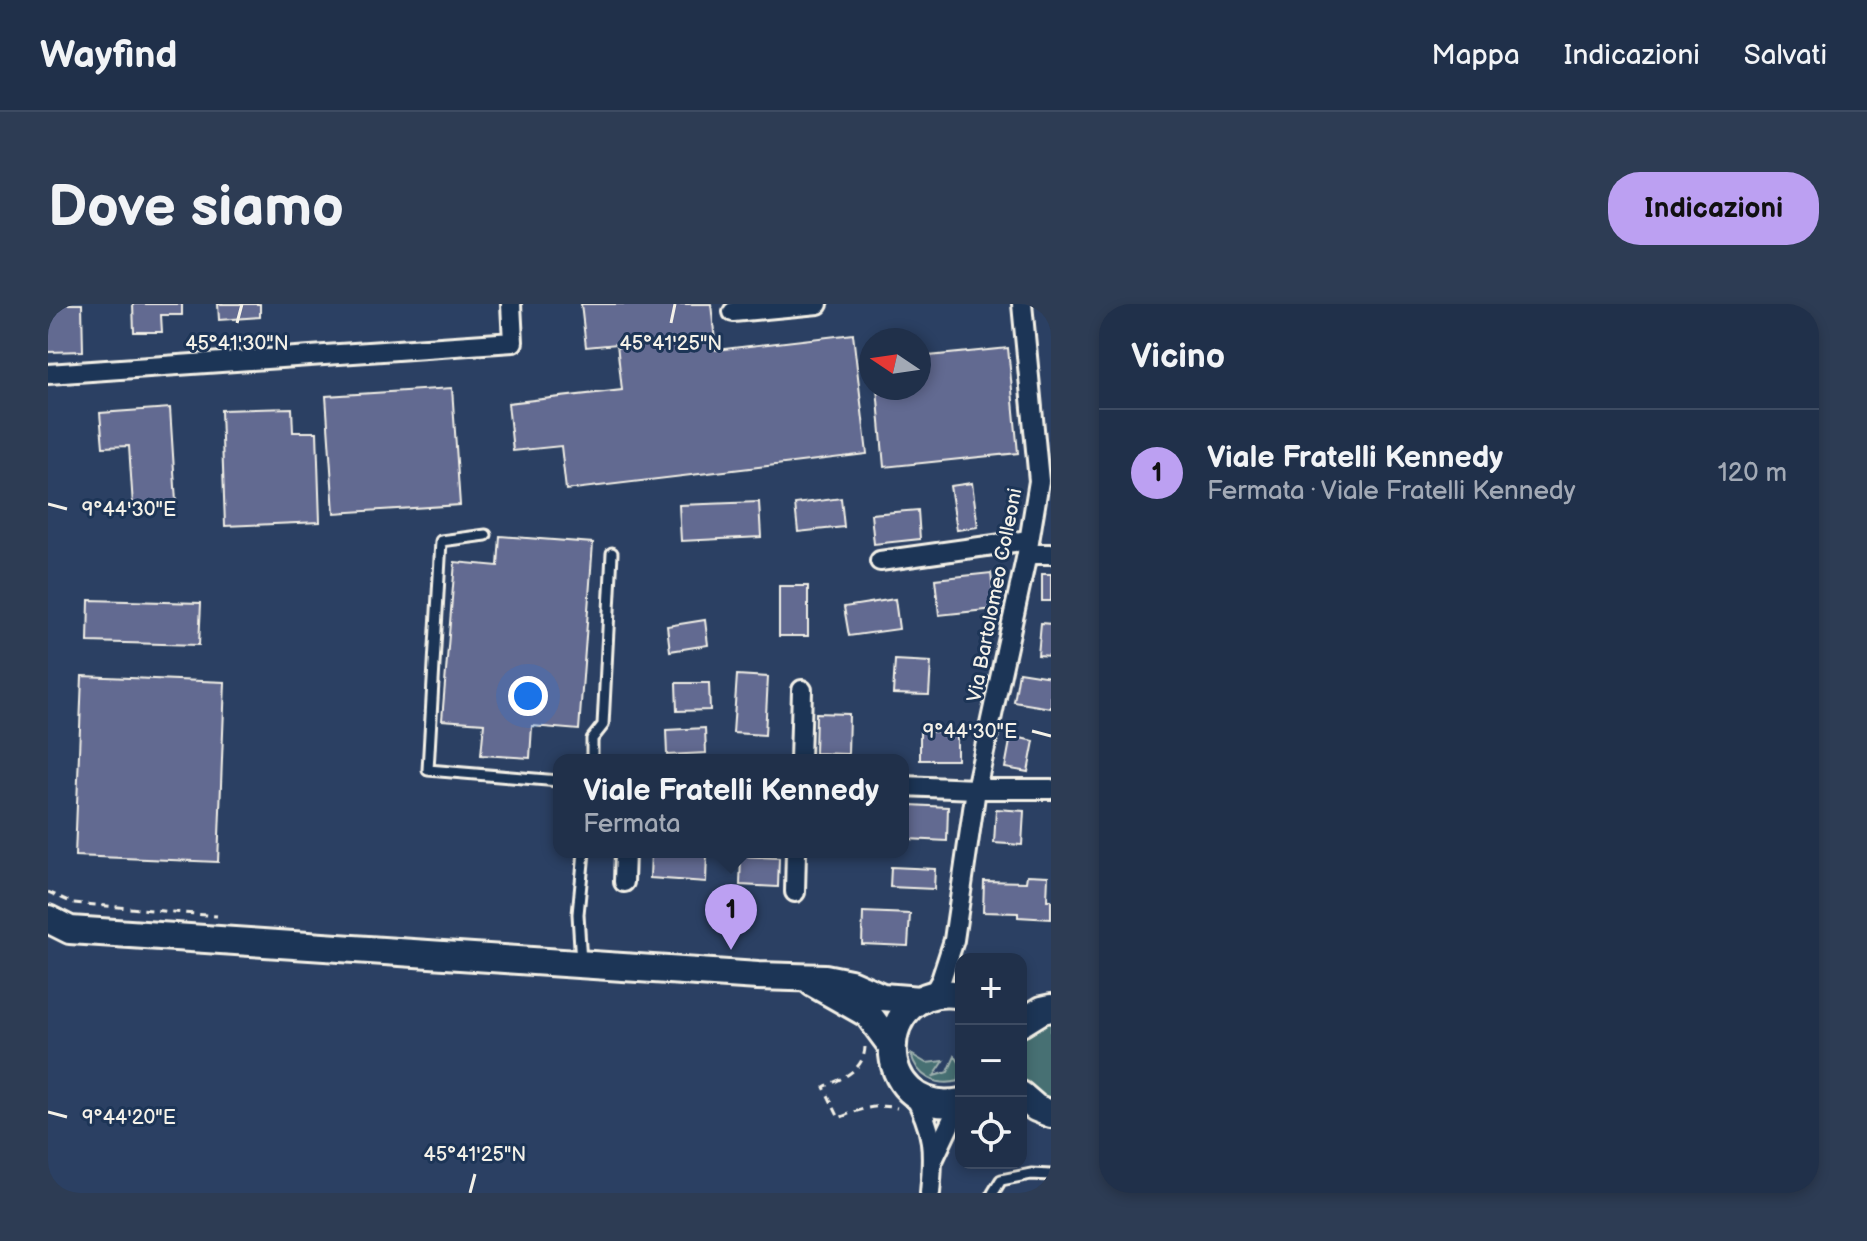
<!DOCTYPE html>
<html lang="it">
<meta charset="utf-8">
<style>
body{margin:0;font-family:"Balsamiq Sans",sans-serif;background:#2d3c54;color:#f1f3f6}
.controls{position:absolute;right:24px;bottom:24px;display:grid;overflow:hidden;border-radius:16px;box-shadow:0 4px 12px #0003}
.controls button{width:72px;height:72px;display:grid;place-items:center;padding:0;border:0;border-bottom:2px solid #3d4b62;background:#20304a;color:#f1f3f6;font:40px sans-serif}
.compass{position:absolute;left:811px;top:24px;width:72px;height:72px;border-radius:50%;background:#20304a;box-shadow:0 4px 12px #0003;rotate:283deg}
.you{position:absolute;left:480px;top:392px;width:28px;height:28px;margin:-20px;border:6px solid #fff;border-radius:50%;background:#1a73e8;box-shadow:0 0 0 12px #1a73e833}
.badge{display:grid;place-items:center;width:52px;height:52px;border-radius:50%;background:#bca0f2;color:#111;font-size:26px;font-weight:700}
.pin{position:absolute;translate:-50% -66px;filter:drop-shadow(0 2px 4px #0008)}
.pin::after{content:'';position:absolute;top:42px;width:28px;height:24px;background:inherit;clip-path:polygon(0 0,100% 0,50% 100%)}
.popup{position:absolute;left:505px;top:450px;width:356px;height:104px;box-sizing:border-box;display:grid;place-content:center;border-radius:16px;background:#20304a;filter:drop-shadow(0 2px 6px #0005);font-size:26px;white-space:nowrap;color:#a2a9b5}
.popup b{font-size:30px;color:#f1f3f6}
.popup::after{content:'';position:absolute;left:50%;top:100%;margin-left:-16px;border:16px solid transparent;border-top-color:#20304a}
.list{margin:0;padding:0;list-style:none}
h2{display:flex;justify-content:space-between;align-items:center;height:104px;margin:0;padding:0 32px;font-size:34px}
h2 small{font-size:26px;font-weight:400;color:#a2a9b5}
.list li{display:grid;grid-template-columns:52px 1fr auto;gap:24px;align-items:center;box-sizing:border-box;height:128px;padding:0 32px;border-top:2px solid #3d4b62}
.list b{display:block;font-size:30px;white-space:nowrap}
.list p{margin:0;font-size:26px;white-space:nowrap;color:#a2a9b5}
.list em{font-size:26px;font-style:normal;color:#a2a9b5}
.icon{flex:none;width:44px;height:44px;fill:none;stroke:currentColor;stroke-width:2;stroke-linecap:round;stroke-linejoin:round}
.map{position:relative;flex:none;width:1003px;height:889px;overflow:hidden;border-radius:32px}
header{display:flex;align-items:center;gap:48px;box-sizing:border-box;height:112px;padding:0 40px;background:#20304a;border-bottom:2px solid #3d4b62}
header strong{font-size:38px}
nav{display:flex;gap:44px;margin-inline-start:auto;font-size:28px}
.intro{display:flex;align-items:center;justify-content:space-between;box-sizing:border-box;height:192px;padding:0 48px}
h1{margin:0;font-size:56px}
.button{padding:20px 36px;border-radius:32px;background:#bca0f2;color:#111;font-size:28px;font-weight:700}
main{display:flex;gap:48px;padding:0 48px}
aside{flex:1;background:#20304a;border-radius:32px;box-shadow:0 4px 12px #0003}
.map>svg:first-child{display:block}
.green{fill:#476f73;stroke:#9eb0ae;stroke-width:2}
.building{fill:#626a91;stroke:#f4f1e8;stroke-width:2}
.lines{fill:none;stroke-linecap:round;stroke-linejoin:round}
.lane-casing{stroke:#f4f1e8;stroke-width:15}
.street-casing{stroke:#f4f1e8;stroke-width:24}
.secondary-casing{stroke:#f4f1e8;stroke-width:32}
.path{stroke:#f4f1e8;stroke-width:3;stroke-dasharray:8 6;stroke-linecap:butt}
.lane{stroke:#1d3557;stroke-width:9}
.street{stroke:#1d3557;stroke-width:18}
.secondary{stroke:#1d3557;stroke-width:26}
.ticks{fill:none;stroke:#f4f1e8;stroke-width:3}
.labels{text-anchor:middle;stroke-width:6;stroke-linejoin:round;paint-order:stroke}
.street-label{font-size:20px;fill:#f4f1e8;stroke:#1d3557}
.ticks-label{font-size:20px;text-anchor:middle;fill:#f4f1e8;stroke:#1d3557;stroke-width:6;stroke-linejoin:round;paint-order:stroke}
</style>
<header>
<strong>Wayfind</strong>
<nav><a>Mappa</a><a>Indicazioni</a><a>Salvati</a></nav>
</header>
<div class="intro"><h1>Dove siamo</h1><a class="button">Indicazioni</a></div>
<main>
<div class="map">
<svg width="1003" height="889" viewBox="0 0 1003 889">
<rect width="100%" height="100%" fill="#2b4063"/>
<filter id="ink" filterUnits="userSpaceOnUse"><feTurbulence type="fractalNoise" baseFrequency=".0125" numOctaves="2"/><feDisplacementMap in="SourceGraphic" scale="16" xChannelSelector="R" yChannelSelector="G"/><feConvolveMatrix kernelMatrix="1 2 1 2 8 2 1 2 1" color-interpolation-filters="sRGB"/></filter>
<g filter="url(#ink)">
<!-- green -->
<g class="green">
<polygon points="1003,709 1003,802 973,781 973,730"/>
<path d="M863,750L878,759L896,757L886,772L900,768L907,752L913,761L911,777C888,783 869,773 863,750Z"/>
</g>
<!-- building -->
<g class="building">
<polygon points="0,0 34,0 35,47 0,48"/>
<polygon points="85,0 134,0 134,11 113,11 114,28 86,28"/>
<polygon points="170,0 212,0 212,13 171,16"/>
<polygon points="533,0 663,0 668,46 805,30 819,150 518,186 513,142 465,147 460,99 574,86 569,40 538,43"/>
<polygon points="960,44 970,149 836,163 829,84 871,84 871,53"/>
<polygon points="404,84 412,201 286,209 278,92"/>
<polygon points="122,104 128,198 85,202 81,142 55,143 52,109"/>
<polygon points="244,104 245,128 269,128 272,218 177,222 173,106"/>
<polygon points="924,179 930,223 909,226 902,182"/>
<polygon points="793,194 796,223 750,228 747,200"/>
<polygon points="711,198 713,233 633,237 631,201"/>
<polygon points="870,206 872,235 826,240 823,210"/>
<polygon points="452,232 545,239 531,426 484,422 482,454 433,451 436,419 394,416 407,258 450,262"/>
<polygon points="943,269 947,305 891,311 887,275"/>
<rect x="994" y="270" width="9" height="27"/>
<rect x="731" y="282" width="29" height="50"/>
<polygon points="847,295 851,325 801,332 796,303"/>
<polygon points="41,296 153,299 151,341 40,338"/>
<polygon points="657,316 660,341 622,347 619,322"/>
<polygon points="993,319 1003,320 1003,352 990,351"/>
<polygon points="847,356 883,358 881,391 845,390"/>
<polygon points="971,368 1003,373 1003,404 966,398"/>
<polygon points="689,371 720,373 717,431 685,429"/>
<polygon points="34,372 177,378 170,558 27,552"/>
<polygon points="628,379 661,379 662,406 629,407"/>
<polygon points="768,409 801,410 800,450 767,449"/>
<polygon points="657,424 658,449 619,451 618,426"/>
<polygon points="909,427 909,456 872,456 872,428"/>
<polygon points="963,432 986,437 980,468 957,464"/>
<polygon points="862,501 900,503 899,537 860,535"/>
<polygon points="948,505 976,507 974,541 946,539"/>
<polygon points="603,548 659,548 658,578 602,574"/>
<polygon points="693,552 731,554 730,583 692,581"/>
<polygon points="843,563 887,565 886,585 842,583"/>
<polygon points="979,571 1000,572 999,596 1003,596 1003,615 970,613 970,609 935,608 936,577 978,578"/>
<polygon points="815,608 862,610 860,642 814,640"/>
</g>
<g class="lines">
<defs>
<g id="lane">
<polyline points="438,231 393,237 380,466 511,477"/>
<polyline points="544,456 544,435 555,421 564,249"/>
<polyline points="533,659 530,610 536,548"/>
<polyline points="945,889 953,876 983,870 1003,871"/>
</g>
<g id="street">
<polyline points="685,8 770,0"/>
<polyline points="0,70 465,38 463,0"/>
<polyline points="979,250 1003,250"/>
<polyline points="832,257 981,236"/>
<polyline points="752,456 754,386"/>
<polyline points="855,482 928,485 1003,485"/>
<polyline points="576,578 577,548"/>
<polyline points="747,588 748,548"/>
<polyline points="885,690 893,676 906,636 928,485 979,250 991,177 974,0"/>
<path d="M865,789C886,827 886,846 882,889"/>
<polyline points="886,854 912,799"/>
</g>
<g id="secondary">
<polyline points="0,615 22,626 710,672 777,674 802,679 834,693 872,696"/>
<polyline points="765,679 820,710 843,741"/>
<path d="M913,691C823,674 821,815 913,798"/>
<polyline points="973,719 994,706 1003,704"/>
<polyline points="973,791 988,804 1003,810"/>
</g>
</defs>
<!-- lane casing -->
<use href="#lane" class="lane-casing"/>
<!-- street casing -->
<use href="#street" class="street-casing"/>
<!-- secondary casing -->
<use href="#secondary" class="secondary-casing"/>
<!-- path -->
<g class="path">
<polyline points="0,588 25,599 169,612"/>
<path d="M817,743C816,767 794,774 776,783L791,814C810,806 829,799 849,804"/>
</g>
<!-- lane -->
<use href="#lane" class="lane"/>
<!-- street -->
<use href="#street" class="street"/>
<!-- secondary -->
<use href="#secondary" class="secondary"/>
</g>
</g>
<!-- ticks -->
<path class="ticks" d="M189,19L194,0M623,19L627,0M0,200L19,205M984,427L1003,432M0,808L19,813M422,889L427,870"/>
<g class="labels">
<!-- street labels -->
<g class="street-label">
<text transform="translate(946 291) rotate(-79)" y="7">Via Bartolomeo Colleoni</text>
</g>
</g>
<g class="ticks-label">
<text x="189" y="46">45°41'30"N</text>
<text x="623" y="46">45°41'25"N</text>
<text x="81" y="212">9°44'30"E</text>
<text x="922" y="434">9°44'30"E</text>
<text x="81" y="820">9°44'20"E</text>
<text x="427" y="857">45°41'25"N</text>
</g>
</svg>
<div class="controls">
<button>+</button>
<button>−</button>
<button><svg class="icon" aria-label="locate" viewBox="0 0 24 24"><circle cx="12" cy="12" r="6"/><path d="M12 2v4M12 18v4M2 12h4M18 12h4"/></svg></button>
</div>
<svg class="compass" viewBox="-18 -18 36 36"><path d="M0-13l5 13h-10z" fill="#e53935"/><path d="M0 13l5-13h-10z" fill="#a2a9b5"/></svg>
<div class="you"></div>
<div class="pin badge" style="left:683px;top:646px">1</div>
<div class="popup"><b>Viale Fratelli Kennedy</b>Fermata</div>
</div>
<aside>
<h2>Vicino<small></small></h2>
<ul class="list">
<li><span class="badge">1</span><div><b>Viale Fratelli Kennedy</b><p>Fermata · Viale Fratelli Kennedy</p></div><em>120 m</em></li>
</ul>
</aside>
</main>
